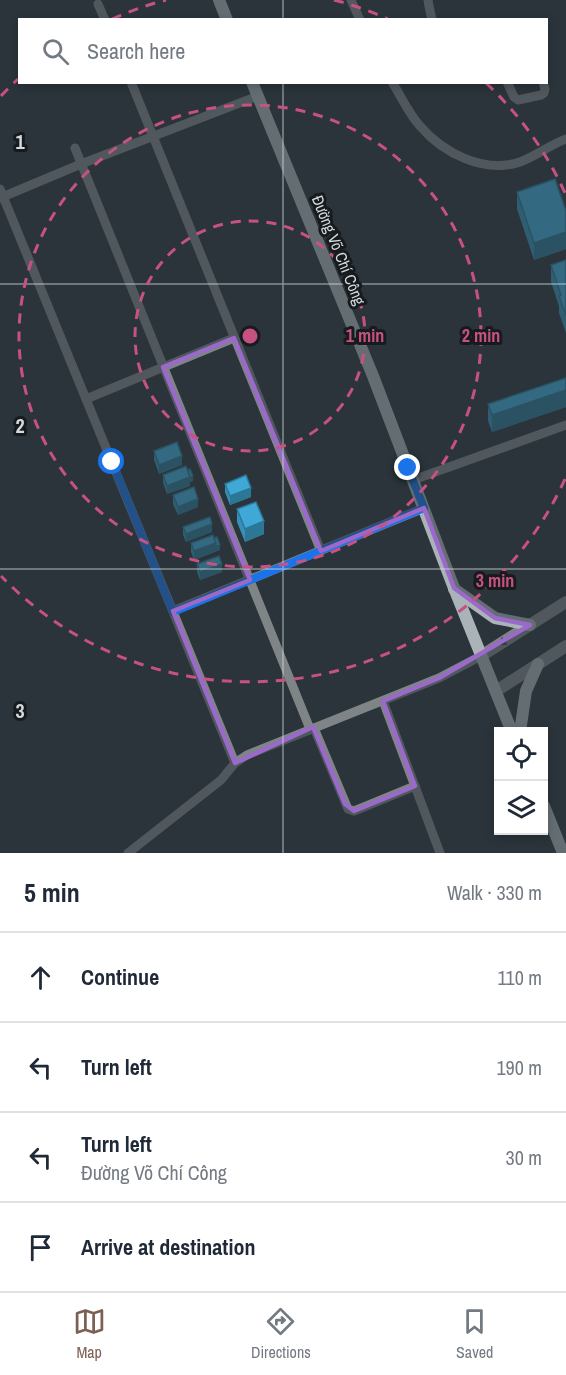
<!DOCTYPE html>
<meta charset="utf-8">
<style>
body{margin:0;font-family:"Archivo Narrow",sans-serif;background:#f6f6f7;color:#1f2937}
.controls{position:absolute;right:18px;bottom:18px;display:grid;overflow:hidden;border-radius:0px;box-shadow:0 3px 9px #0003}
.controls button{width:54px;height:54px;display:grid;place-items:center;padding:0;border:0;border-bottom:2px solid #e0e1e3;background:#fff;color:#1f2937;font:30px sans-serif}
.stop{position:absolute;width:18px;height:18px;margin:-14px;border:4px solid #1a73e8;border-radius:50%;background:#fff}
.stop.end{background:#1a73e8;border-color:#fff;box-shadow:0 2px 6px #0008}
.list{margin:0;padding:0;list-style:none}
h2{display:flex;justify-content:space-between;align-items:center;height:78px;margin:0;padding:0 24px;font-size:26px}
h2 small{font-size:20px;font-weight:400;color:#747a83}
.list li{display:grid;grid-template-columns:39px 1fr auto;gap:18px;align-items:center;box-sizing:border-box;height:90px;padding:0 24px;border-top:2px solid #e0e1e3}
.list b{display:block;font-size:22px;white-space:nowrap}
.list p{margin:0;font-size:20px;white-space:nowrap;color:#747a83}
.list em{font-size:20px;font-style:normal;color:#747a83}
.icon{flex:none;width:33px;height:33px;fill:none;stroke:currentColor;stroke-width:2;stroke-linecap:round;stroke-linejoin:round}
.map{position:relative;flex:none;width:566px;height:853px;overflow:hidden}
.search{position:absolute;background:#fff;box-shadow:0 3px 9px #0003;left:18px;right:18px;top:18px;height:66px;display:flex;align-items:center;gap:15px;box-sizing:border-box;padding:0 21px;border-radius:0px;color:#747a83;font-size:22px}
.sheet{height:438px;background:#fff}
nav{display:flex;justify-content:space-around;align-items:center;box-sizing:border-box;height:84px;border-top:2px solid #e0e1e3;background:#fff;font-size:16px;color:#747a83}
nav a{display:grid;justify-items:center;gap:3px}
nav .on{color:#7d6054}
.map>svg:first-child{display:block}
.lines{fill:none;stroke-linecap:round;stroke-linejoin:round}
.minor{stroke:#7f8487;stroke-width:9}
.tertiary{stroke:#7f8487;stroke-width:12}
.secondary{stroke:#aab3b7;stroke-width:12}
.wall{fill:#3690b9}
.shaded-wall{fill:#2c7696}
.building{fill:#3fa8d7;stroke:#2c7696;stroke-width:1.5}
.oneway{fill:#3b4042}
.route{stroke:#1a73e8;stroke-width:8}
.marked{fill:none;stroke:#9a69ca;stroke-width:4.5;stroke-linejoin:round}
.grid{fill:none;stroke:#d4dade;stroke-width:1.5;stroke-opacity:0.55}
.ring{fill:none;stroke:#c75282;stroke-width:3;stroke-dasharray:10 8}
.labels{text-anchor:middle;stroke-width:6;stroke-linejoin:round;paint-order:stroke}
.street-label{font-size:16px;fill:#d4dade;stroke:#171b1d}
.grid-label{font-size:20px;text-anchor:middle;font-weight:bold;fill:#d4dade;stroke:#171b1d;stroke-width:6;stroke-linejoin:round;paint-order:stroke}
.centre{fill:#c75282;stroke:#171b1d;stroke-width:3}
.ring-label{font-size:18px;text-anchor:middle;font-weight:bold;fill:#c75282;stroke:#171b1d;stroke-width:6;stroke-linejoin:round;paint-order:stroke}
</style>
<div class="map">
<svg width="566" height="853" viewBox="0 0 566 853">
<rect width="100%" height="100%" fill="#2a343a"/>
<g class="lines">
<!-- minor -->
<g class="minor">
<polyline points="351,0 360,20"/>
<polyline points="428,0 429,6 432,20"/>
<polyline points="98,4 105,20"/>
<polyline points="131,82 321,551"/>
<path d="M392,82C401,96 409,114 420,126C443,153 484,174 520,162C536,156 550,145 566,139"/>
<polyline points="507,82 514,97 518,100 541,95 544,93 545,89 543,82"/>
<polyline points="75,148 310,729"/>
<polyline points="0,189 235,763"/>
<polyline points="0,198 81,164 258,96"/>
<polyline points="86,399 234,338"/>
<polyline points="413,480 566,425"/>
<polyline points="173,611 424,508"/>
<polyline points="383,701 440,853"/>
<polyline points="314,728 348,809 354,811 415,786"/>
<polyline points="128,853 221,780 235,763 247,755 439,678 481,656"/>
</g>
<!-- tertiary -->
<g class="tertiary">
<polyline points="481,656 566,602"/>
<polyline points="496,691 566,646"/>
</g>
<!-- secondary -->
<g class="secondary">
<polyline points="219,0 227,20"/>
<polyline points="252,82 373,376 454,588 512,732"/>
<polyline points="454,589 495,618 530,625"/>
<polyline points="520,732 526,691 538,664"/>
<polyline points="544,806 563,853"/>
</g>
</g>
<!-- wall -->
<g class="wall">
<polygon points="517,192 566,211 566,249 534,260 517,209"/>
<polygon points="566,260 566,333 559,313 559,306 551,282 551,265"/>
<polygon points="566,378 566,407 492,432 488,421 488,404"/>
<polygon points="154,451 182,465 159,474 154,460"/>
<polygon points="163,475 193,481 190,482 190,486 167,494 163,483"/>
<polygon points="225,484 251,497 230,505 225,492"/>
<polygon points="173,495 198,507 178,515 173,504"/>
<polygon points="237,509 264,534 245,542 237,522"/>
<polygon points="183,527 212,532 186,542 183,535"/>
<polygon points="213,535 220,550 194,560 191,552 191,543"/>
<polygon points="197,564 222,572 200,580 197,572"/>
</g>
<!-- shaded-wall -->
<g class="shaded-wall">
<polygon points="566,232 566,249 534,260 534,243"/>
<polygon points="566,390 566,407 492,432 492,415"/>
<polygon points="182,456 182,465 159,474 159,465"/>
<polygon points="193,476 193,481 190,482 190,486 167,494 167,486"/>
<polygon points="251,488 251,497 230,505 230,496"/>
<polygon points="198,499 198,507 178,515 178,507"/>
<polygon points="264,521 264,534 245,542 245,529"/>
<polygon points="212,524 212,532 186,542 186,534"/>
<polygon points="216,543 216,551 194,560 194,551"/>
<polygon points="220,545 220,550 216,551 216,547"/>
<polygon points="222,564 222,572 200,580 200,572"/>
</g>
<!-- building -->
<g class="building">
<polygon points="555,179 566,211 566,232 534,243 517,192"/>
<polygon points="566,260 566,316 559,296 561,295 551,265"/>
<polygon points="566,378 566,390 492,415 488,404"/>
<polygon points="177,442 182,456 159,465 154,451"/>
<polygon points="186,466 190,477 167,486 163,475"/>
<polygon points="190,469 193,476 189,478 190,477 188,470"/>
<polygon points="246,475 251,488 230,496 225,484"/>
<polygon points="194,487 198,499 178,507 173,495"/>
<polygon points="256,502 264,521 245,529 237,509"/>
<polygon points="210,517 212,524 186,534 183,527"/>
<polygon points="213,535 216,543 194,551 191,543"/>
<polygon points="217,537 220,545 216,547 216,543 214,538"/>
<polygon points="219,556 222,564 200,572 197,564"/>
</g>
<!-- one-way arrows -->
<defs><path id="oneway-solid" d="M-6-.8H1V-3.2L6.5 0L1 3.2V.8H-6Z" transform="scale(1.5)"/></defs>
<use class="oneway" href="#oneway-solid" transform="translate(506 640) rotate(147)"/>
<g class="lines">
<!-- route -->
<polyline class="route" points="112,462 173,612 424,508 408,468"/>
</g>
<!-- marked area -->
<path d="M0 0H566V853H0ZM234,338L321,551L424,508L454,588L495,618L530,625L439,678L383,701L415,786L354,811L345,804L313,727L235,763L173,611L250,580L163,367Z" fill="#2a343a" fill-opacity=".55" fill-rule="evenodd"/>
<path class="marked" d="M234,338L321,551L424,508L454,588L495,618L530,625L439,678L383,701L415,786L354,811L345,804L313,727L235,763L173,611L250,580L163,367Z"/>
<!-- grid -->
<path class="grid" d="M283,0V20M283,82V853M0,284H566M0,569H566"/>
<!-- distance rings -->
<g class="ring">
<circle cx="250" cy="336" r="115"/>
<circle cx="250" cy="336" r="231"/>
<path d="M565 479A346 346 0 0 1 1 576M1 96A346 346 0 0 1 18 79M112 19A346 346 0 0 1 166 0M334 0A346 346 0 0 1 388 19M486 83A346 346 0 0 1 565 193"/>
</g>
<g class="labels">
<!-- street labels -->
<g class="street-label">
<text transform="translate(339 250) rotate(68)" y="6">Đường Võ Chí Công</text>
</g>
</g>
<g class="grid-label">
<text x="20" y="149">1</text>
<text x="20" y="433">2</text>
<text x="20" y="718">3</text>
</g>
<circle cx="250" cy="336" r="9" class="centre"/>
<g class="ring-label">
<text x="365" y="342">1 min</text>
<text x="481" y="342">2 min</text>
<text x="495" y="587">3 min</text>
</g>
</svg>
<div class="controls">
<button><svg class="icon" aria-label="locate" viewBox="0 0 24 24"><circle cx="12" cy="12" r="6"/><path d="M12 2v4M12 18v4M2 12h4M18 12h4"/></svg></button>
<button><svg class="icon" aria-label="layers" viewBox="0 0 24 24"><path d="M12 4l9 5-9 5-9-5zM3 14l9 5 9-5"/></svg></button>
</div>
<div class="stop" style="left:112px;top:462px"></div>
<div class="stop end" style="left:408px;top:468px"></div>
<div class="search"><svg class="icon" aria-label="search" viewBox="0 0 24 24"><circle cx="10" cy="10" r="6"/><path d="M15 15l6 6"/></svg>Search here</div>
</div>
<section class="sheet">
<h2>5 min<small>Walk · 330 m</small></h2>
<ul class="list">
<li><svg class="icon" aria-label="ahead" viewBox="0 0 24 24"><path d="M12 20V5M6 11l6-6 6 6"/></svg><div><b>Continue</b></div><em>110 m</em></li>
<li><svg class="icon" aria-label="left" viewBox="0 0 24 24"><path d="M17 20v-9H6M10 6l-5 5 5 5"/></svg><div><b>Turn left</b></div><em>190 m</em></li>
<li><svg class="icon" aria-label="left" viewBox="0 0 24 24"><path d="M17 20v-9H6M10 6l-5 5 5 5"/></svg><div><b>Turn left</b><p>Đường Võ Chí Công</p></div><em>30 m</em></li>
<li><svg class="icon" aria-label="arrive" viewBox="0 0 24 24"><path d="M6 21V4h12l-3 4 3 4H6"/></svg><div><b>Arrive at destination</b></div></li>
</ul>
</section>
<nav>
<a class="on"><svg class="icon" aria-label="map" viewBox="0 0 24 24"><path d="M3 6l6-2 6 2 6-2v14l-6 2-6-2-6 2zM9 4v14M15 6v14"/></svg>Map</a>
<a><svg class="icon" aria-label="directions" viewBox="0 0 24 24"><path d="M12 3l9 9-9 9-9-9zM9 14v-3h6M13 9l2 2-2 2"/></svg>Directions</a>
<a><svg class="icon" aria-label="saved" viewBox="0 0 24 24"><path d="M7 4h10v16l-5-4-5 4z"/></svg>Saved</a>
</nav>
